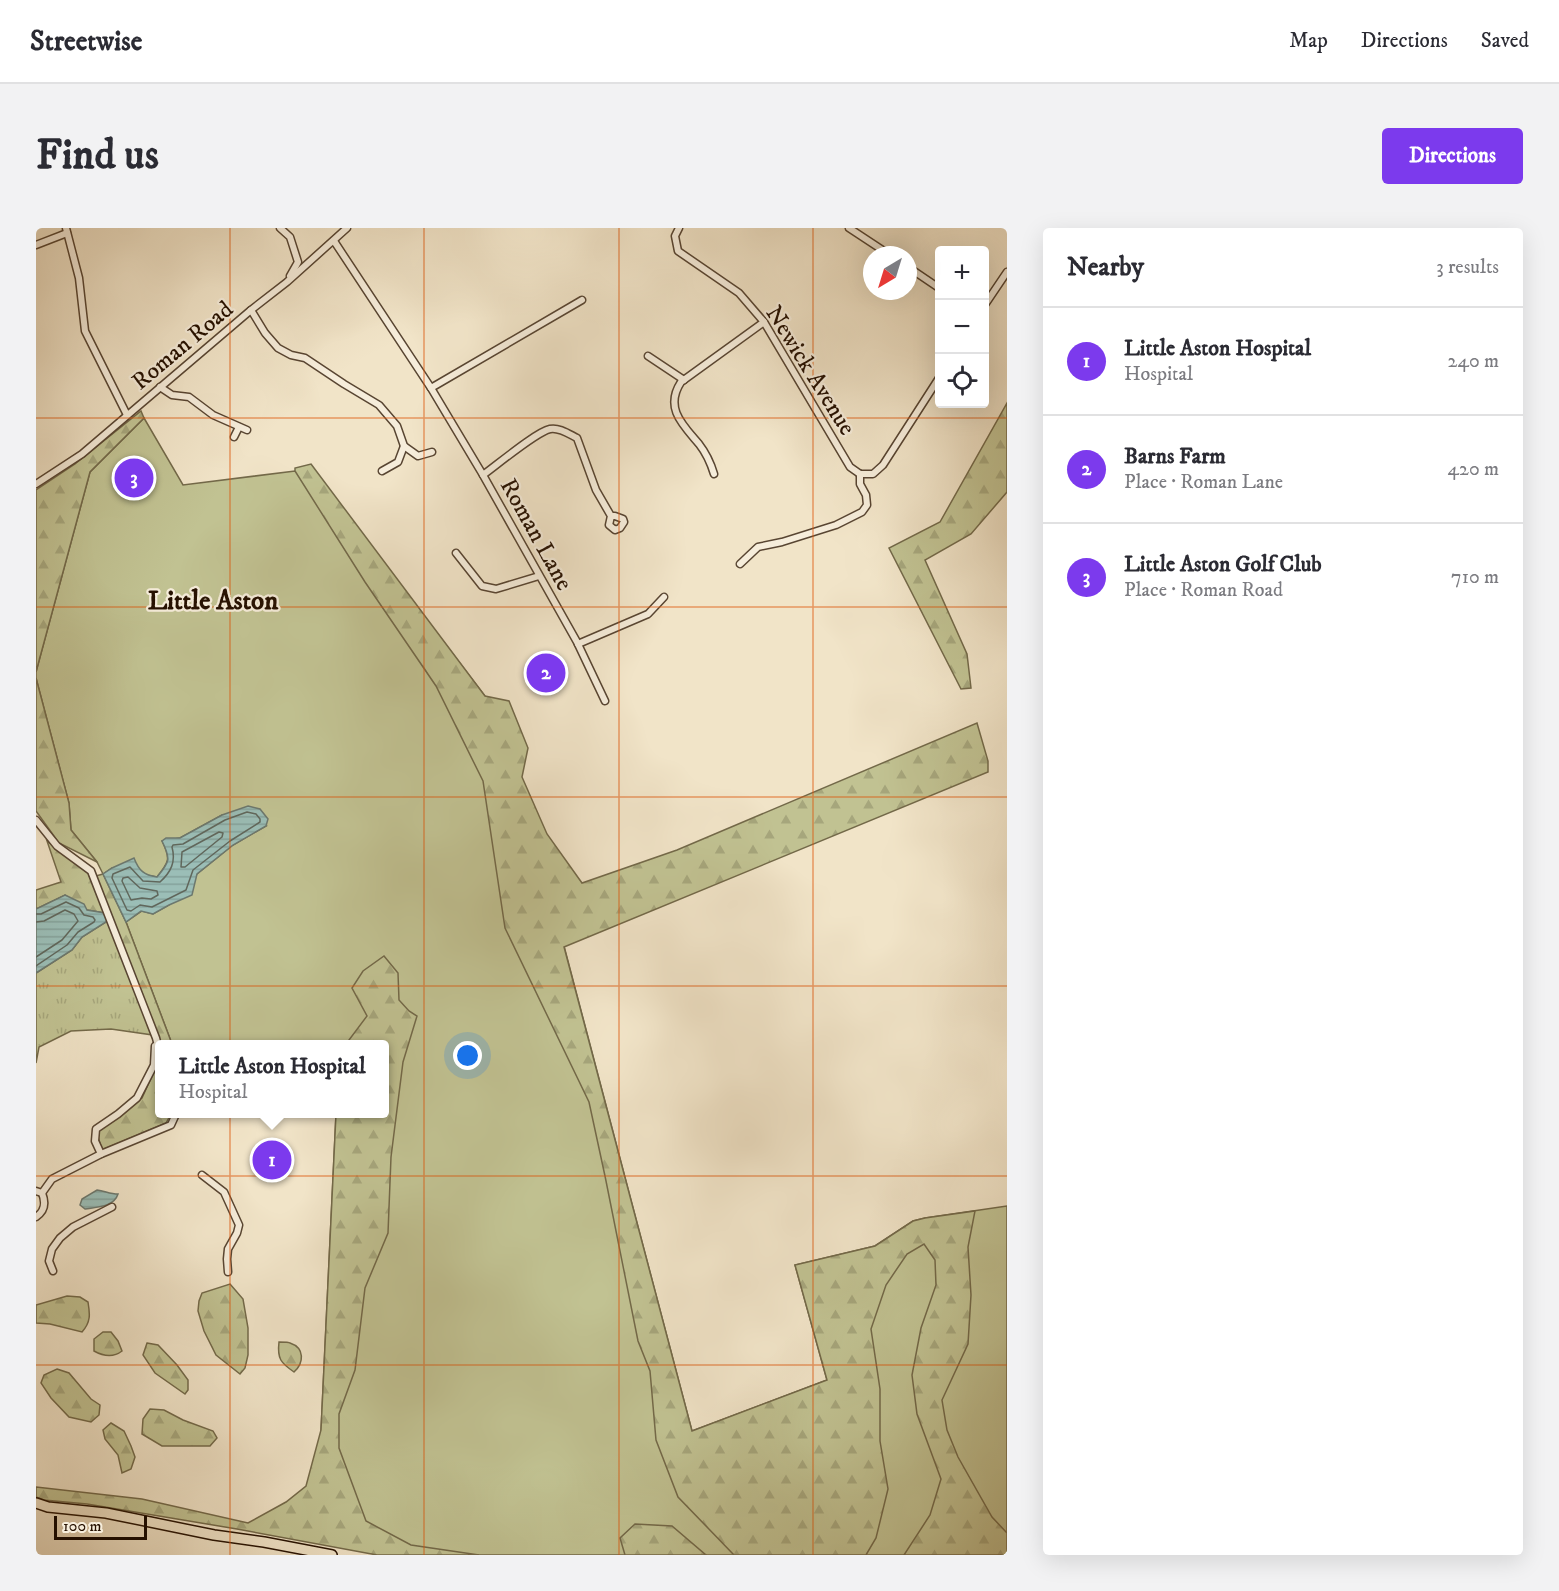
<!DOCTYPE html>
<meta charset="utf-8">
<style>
body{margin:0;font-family:"IM FELL DW Pica",serif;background:#f2f2f3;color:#2b2b33}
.controls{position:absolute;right:18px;top:18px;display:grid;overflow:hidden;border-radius:6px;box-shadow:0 6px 24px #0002}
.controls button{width:54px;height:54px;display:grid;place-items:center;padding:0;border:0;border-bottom:2px solid #e1e1e2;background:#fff;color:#2b2b33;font:30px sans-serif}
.compass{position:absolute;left:827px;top:18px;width:54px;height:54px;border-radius:50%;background:#fff;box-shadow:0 6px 24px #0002;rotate:218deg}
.scale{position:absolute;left:18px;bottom:15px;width:93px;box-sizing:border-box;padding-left:6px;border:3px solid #251000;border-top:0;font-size:16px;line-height:21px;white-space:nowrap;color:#251000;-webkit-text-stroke:4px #f6eddb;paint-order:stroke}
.you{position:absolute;left:432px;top:828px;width:21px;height:21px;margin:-15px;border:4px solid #fff;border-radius:50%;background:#1a73e8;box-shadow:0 0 0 9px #1a73e833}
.badge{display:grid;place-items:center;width:39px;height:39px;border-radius:50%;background:#7c3aed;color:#fff;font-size:20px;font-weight:700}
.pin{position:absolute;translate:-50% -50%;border:3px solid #fff;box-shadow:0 2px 6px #0006}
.popup{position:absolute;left:119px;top:812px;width:234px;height:78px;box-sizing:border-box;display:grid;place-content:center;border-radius:6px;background:#fff;filter:drop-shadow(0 2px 4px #0005);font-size:20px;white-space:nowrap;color:#7c7c81}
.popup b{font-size:22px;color:#2b2b33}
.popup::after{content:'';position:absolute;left:50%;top:100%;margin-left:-12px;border:12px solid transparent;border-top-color:#fff}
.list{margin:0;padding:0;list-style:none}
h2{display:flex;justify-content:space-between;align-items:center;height:78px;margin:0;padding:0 24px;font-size:26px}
h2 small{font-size:20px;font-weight:400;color:#7c7c81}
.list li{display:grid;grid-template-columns:39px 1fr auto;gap:18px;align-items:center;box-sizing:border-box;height:108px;padding:0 24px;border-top:2px solid #e1e1e2}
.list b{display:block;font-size:22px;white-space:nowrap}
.list p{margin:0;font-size:20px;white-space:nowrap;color:#7c7c81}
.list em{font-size:20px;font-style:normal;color:#7c7c81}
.icon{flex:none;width:33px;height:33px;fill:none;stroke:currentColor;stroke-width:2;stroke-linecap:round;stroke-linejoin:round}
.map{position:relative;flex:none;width:971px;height:1327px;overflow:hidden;border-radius:6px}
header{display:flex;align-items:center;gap:36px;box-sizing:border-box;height:84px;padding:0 30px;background:#fff;border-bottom:2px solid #e1e1e2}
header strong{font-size:28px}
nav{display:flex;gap:33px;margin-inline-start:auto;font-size:21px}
.intro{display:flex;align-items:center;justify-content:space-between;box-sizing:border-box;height:144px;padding:0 36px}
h1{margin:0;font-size:42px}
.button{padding:15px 27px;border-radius:6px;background:#7c3aed;color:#fff;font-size:21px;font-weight:700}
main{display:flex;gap:36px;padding:0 36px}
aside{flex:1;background:#fff;border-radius:6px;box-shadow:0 6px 24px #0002}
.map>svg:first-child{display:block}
.grass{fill:#c1c292;stroke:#736949;stroke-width:1.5}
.forest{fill:url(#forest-firs);stroke:#736949;stroke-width:1.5}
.park{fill:url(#park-tufts);stroke:#736949;stroke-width:1.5}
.water{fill:url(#water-rules);stroke:#6c786e;stroke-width:1.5}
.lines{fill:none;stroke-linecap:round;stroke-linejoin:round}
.shore{stroke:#60675c;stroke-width:1.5}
.minor-casing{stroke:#584532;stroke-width:9}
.primary-casing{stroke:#251000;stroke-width:12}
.minor{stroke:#f6eddb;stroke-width:6}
.primary{stroke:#f1e4c8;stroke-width:9}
.grid{fill:none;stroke:#de550b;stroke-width:1.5;stroke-opacity:0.55}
.labels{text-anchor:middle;stroke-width:4.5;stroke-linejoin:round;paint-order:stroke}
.street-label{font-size:24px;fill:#251000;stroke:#f6eddb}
.quarter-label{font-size:27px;font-weight:bold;fill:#251000;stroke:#f6eddb}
</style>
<header>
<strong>Streetwise</strong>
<nav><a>Map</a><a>Directions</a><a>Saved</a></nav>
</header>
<div class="intro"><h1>Find us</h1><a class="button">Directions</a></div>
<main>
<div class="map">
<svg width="971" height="1327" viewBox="0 0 971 1327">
<defs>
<pattern id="forest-firs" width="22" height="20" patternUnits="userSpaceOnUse" patternTransform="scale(1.5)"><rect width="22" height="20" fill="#c1c292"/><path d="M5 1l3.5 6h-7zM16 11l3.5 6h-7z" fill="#a6a67c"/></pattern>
<pattern id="park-tufts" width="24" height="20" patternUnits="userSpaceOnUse" patternTransform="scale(1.5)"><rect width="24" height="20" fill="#c1c292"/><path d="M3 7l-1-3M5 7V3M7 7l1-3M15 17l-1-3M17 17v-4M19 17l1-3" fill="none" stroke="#a6a67c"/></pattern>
<pattern id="water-rules" width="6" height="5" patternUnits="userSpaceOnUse" patternTransform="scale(1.5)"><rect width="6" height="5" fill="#9bbeb7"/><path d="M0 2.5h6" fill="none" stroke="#85a29c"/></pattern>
</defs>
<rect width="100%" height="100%" fill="#f1e4c8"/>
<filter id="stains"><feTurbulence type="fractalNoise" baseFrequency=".00333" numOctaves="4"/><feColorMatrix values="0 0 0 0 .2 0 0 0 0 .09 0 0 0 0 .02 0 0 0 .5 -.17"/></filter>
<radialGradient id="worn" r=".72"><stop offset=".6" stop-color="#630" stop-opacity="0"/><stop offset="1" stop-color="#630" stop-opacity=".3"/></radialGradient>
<!-- grass -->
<path class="grass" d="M108,190L147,257L259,243L290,260L449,468L528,718L656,1203L791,1152L759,1037L839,1018L877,993L889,990L971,978V1327H341L285,1202L300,886H348V816H136L90,694L106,683L117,686L133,677L161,646L197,617L230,598L186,587L144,610L126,613C135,631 133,634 121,649L110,647L102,640H76L67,646L61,634L35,602L33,575L0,450V444L54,244Z"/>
<!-- forest -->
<g class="forest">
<polygon points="971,175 971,264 935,306 889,332 931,426 935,460 925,461 853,320 904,294"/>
<polygon points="105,183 108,190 54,244 0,444 0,262 39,236"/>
<polygon points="275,236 449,468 473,473 492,520 486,549 511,606 546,655 641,622 941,495 952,533 952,544 528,719 656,1203 791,1152 759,1037 839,1018 877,993 889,990 939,983 932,1019 935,1067 932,1116 906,1172 911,1202 922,1229 956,1289 971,1305 971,1327 868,1327 894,1287 905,1251 881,1186 876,1147 885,1100 900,1057 899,1032 888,1016 871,1026 850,1057 835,1101 844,1161 844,1213 852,1261 840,1310 830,1327 698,1327 642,1269 620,1212 614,1143 602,1113 569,948 553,874 469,700 447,553 400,458 329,354 259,243 259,240"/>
<polygon points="0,450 33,575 35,602 61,634 23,615 0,583"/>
<polygon points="11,613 52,645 69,685 51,682 29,667 0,681 0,662 25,654"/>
<polygon points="67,646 90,694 136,816 124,816 60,648"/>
<polygon points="348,728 362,745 363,772 373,783 381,788 367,834 355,929 352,1005 329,1060 319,1142 303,1186 303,1220 330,1293 375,1317 443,1327 341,1327 201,1301 51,1276 8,1272 0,1269 0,1259 106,1271 212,1295 250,1274 270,1258 285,1202 300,886 348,886 348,816 310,816 331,788 316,760 327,743"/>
<polygon points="120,839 122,839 124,843 124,886 135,886 130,895 66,922 62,909 63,900 87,885 106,870"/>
<polygon points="194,1056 207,1071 212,1100 212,1127 209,1140 204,1146 180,1127 168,1103 162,1083 163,1073 166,1065"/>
<path d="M31,1068L44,1069L52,1074C54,1086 55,1094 46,1104L14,1096L0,1095V1077Z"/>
<path d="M67,1104H75L82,1113L86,1123C77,1130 67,1128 58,1123V1111Z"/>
<path d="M243,1114C244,1114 253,1114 254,1115C269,1120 268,1135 258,1144C245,1135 241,1131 243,1114Z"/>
<polygon points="111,1115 122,1117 141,1137 152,1152 152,1162 149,1166 119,1145 107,1127"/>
<polygon points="21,1141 33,1145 55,1171 64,1177 63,1187 55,1194 33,1189 15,1170 5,1155 8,1147"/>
<polygon points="114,1181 128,1182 147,1192 177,1203 181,1210 174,1218 126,1218 106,1206 107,1191"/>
<polygon points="75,1195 88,1203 95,1218 99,1229 95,1241 86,1245 82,1227 69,1211 67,1202"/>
<polygon points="599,1296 636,1298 670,1327 589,1327 584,1310"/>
</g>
<!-- park -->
<polygon class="park" points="73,692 117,807 75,801 35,803 3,819 0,835 0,745 36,722 46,709"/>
<!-- water -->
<g class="water">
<path d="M212,578L224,581L232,591L230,598L197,617L161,646L156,667L133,677L117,686L105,683L90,694L67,646L76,640L98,630C103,643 108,647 121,649C134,634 135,631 126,613L130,610H144L186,587Z"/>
<polygon points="29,667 48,676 51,682 69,685 73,692 46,709 36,722 0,745 0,681"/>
<path d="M61,962C69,963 74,966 82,966C78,979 61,979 49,981L44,977L46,971Z"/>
</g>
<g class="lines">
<!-- shore -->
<g class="shore">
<path d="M211,584L220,586L224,591V594L194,613L157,642L150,662L116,679L104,677L95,683L91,682L76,650L77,646L94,639L107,653L124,654C135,644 140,634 136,619L137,617L147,616L189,592Z"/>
<polygon points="183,604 187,605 186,609 149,639 145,639 146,624"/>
<polygon points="87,650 92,649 104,660 121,663 122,667 115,671 106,670 95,672 86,653"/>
<polyline points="0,686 5,686 30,674 43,680 48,687 57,689 59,692 58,694 42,704 31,717 0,738"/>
<polyline points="0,694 8,693 29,682 38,686 42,693 26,712 0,729"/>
</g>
<defs>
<g id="minor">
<polyline points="30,0 43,50 49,103 91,187"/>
<polyline points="244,0 254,9 262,34 254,48"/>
<polyline points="643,0 639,8 642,23 703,65 728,94 814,239 824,246"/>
<polyline points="813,0 854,27"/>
<polyline points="298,13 395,160 447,247 541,414 569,473"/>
<polyline points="0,17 31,5"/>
<polyline points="872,39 903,60"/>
<polyline points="948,78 971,44"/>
<polyline points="215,82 229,105 242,120 255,127 269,130 308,156 343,177 361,198 368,218 382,228 396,224"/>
<polyline points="612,128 648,152"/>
<polyline points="124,159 136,167 153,169 177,187 211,202"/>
<polyline points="395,160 546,72"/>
<polyline points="198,209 203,199"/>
<polyline points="346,243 362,234 368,218"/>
<path d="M678,246C675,236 670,225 663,216C647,197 628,180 645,154L728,94"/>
<polyline points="824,246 837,246 847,237 903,150"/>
<path d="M447,247C461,237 500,204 514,201C523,199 533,206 541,210L560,262L575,288L573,297L579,302L584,300L588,294L587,291L579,288H575"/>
<polyline points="0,256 46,226 215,82 251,54 311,0"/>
<polyline points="420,325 446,358 460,361 503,348"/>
<polyline points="704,336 722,319 746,314 800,297 826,284 831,277 830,267 824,256 824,246"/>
<polyline points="542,416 612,386 628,369"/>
<polyline points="0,592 21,618 55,643 120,810 124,825"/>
<polyline points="65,926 59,913 60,901 82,886 101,870 118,837 119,818"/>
<polyline points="166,947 188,964 203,997 201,1005 192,1021 191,1031 192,1044"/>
<polyline points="0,963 6,965 16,951 65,926 135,897 140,886"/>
<path d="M0,989C9,983 10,975 6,965"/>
<polyline points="17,1043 13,1033 16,1021 24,1010 37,999 76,979"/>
</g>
<polyline id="primary" points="0,1275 12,1279 70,1285 178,1307 228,1314 296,1327"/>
</defs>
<!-- minor casing -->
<use href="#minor" class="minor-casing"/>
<!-- primary casing -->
<use href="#primary" class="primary-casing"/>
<!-- minor -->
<use href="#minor" class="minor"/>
<!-- primary -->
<use href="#primary" class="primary"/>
</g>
<!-- grid -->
<path class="grid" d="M194,0V1327M388,0V1327M583,0V1327M777,0V1327M0,190H971M0,379H971M0,569H971M0,758H971M0,948H971M0,1137H971"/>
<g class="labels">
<!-- street labels -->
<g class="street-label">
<text transform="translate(146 117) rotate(-40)" y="8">Roman Road</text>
<text transform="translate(775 142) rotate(58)" y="8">Newick Avenue</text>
<text transform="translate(501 306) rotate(61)" y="8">Roman Lane</text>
</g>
<!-- quarter labels -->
<g class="quarter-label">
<text x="177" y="381">Little Aston</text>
</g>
</g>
<rect width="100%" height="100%" filter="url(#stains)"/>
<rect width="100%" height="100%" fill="url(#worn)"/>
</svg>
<div class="controls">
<button>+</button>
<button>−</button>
<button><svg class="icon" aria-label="locate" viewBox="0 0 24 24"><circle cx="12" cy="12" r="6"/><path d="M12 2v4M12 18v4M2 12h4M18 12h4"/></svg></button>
</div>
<svg class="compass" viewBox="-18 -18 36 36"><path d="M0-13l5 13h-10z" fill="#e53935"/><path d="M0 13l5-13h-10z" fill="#7c7c81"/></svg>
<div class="scale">100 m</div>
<div class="you"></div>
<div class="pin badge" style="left:236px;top:932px">1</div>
<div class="popup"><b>Little Aston Hospital</b>Hospital</div>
<div class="pin badge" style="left:510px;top:445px">2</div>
<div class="pin badge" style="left:98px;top:250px">3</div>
</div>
<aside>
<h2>Nearby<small>3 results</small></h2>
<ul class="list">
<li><span class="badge">1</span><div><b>Little Aston Hospital</b><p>Hospital</p></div><em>240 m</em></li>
<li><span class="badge">2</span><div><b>Barns Farm</b><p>Place · Roman Lane</p></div><em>420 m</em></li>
<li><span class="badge">3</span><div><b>Little Aston Golf Club</b><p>Place · Roman Road</p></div><em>710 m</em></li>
</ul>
</aside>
</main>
